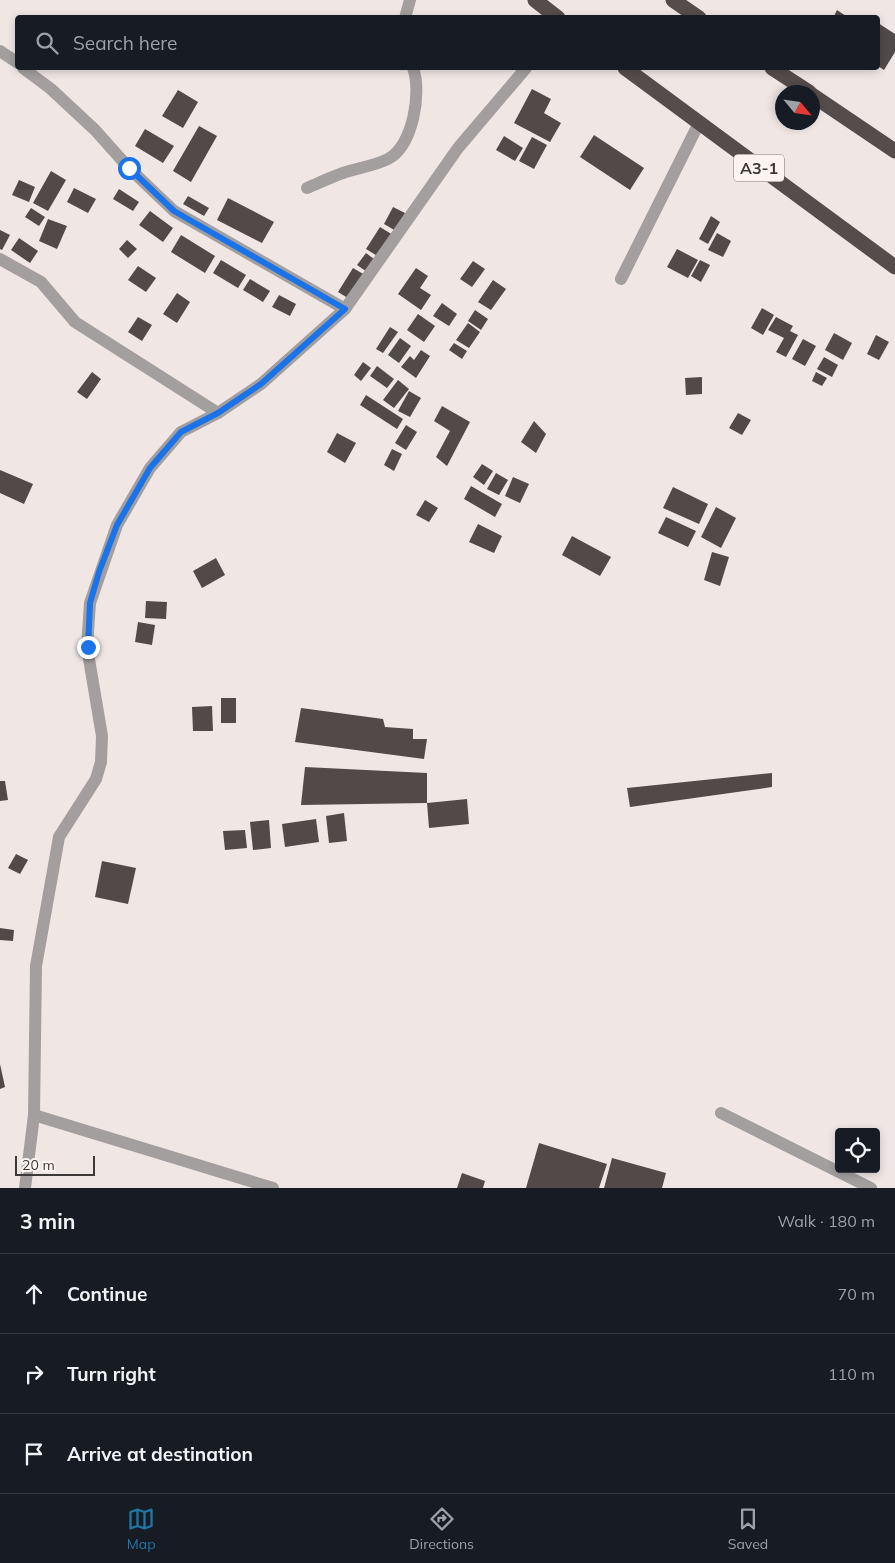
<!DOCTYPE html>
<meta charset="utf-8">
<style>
body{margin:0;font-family:Mulish,sans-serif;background:#242831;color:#f1f3f6}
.controls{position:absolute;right:15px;bottom:15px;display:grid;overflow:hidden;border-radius:5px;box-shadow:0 2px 8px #0003}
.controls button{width:45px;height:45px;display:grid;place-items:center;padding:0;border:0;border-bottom:1px solid #363941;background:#171b24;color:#f1f3f6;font:25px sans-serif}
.compass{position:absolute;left:775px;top:85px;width:45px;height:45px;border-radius:50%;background:#171b24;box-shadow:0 2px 8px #0003;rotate:119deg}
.scale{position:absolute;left:15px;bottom:12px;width:80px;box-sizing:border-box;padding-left:5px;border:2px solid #3c3938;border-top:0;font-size:14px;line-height:18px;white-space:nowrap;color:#3c3938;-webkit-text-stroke:4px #fdf4f2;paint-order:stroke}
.stop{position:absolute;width:15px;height:15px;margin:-11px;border:4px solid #1a73e8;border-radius:50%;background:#fff}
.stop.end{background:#1a73e8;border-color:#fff;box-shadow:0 1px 5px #0008}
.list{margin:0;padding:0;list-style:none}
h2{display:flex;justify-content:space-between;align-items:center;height:65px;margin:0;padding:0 20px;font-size:21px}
h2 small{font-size:16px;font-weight:400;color:#9ea1a6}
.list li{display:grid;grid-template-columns:32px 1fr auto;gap:15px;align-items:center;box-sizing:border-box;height:80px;padding:0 20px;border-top:1px solid #363941}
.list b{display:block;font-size:19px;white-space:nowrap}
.list em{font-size:16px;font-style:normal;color:#9ea1a6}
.icon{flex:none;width:28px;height:28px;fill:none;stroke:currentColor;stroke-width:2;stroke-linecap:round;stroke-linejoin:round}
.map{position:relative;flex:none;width:895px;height:1188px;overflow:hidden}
.search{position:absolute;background:#171b24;box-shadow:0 2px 8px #0003;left:15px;right:15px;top:15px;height:55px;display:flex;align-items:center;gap:12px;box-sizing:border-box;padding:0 18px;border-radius:5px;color:#9ea1a6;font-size:19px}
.sheet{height:305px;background:#171b24}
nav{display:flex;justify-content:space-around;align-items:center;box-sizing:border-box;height:70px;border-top:1px solid #363941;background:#171b24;font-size:14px;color:#9ea1a6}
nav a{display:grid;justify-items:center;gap:2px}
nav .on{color:#2174a4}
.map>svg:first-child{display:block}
.building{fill:#524a49}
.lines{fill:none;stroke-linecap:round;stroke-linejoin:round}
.minor{stroke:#a39f9f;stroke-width:12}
.highway{stroke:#554d4c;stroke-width:15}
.route{stroke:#1a73e8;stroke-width:6}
.labels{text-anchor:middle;stroke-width:5;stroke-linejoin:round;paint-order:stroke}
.shield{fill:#fdf4f2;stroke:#767170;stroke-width:1}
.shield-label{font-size:16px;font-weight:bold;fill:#3c3938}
</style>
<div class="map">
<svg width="895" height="1188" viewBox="0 0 895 1188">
<rect width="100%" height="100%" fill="#f0e7e5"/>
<!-- building -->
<g class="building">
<polygon points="837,10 849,18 833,18"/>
<polygon points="878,23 895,34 895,52 884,70 878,66"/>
<polygon points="532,89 551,99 544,113 561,123 550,142 514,123"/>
<polygon points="178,90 198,102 183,128 162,116"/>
<polygon points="199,126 217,136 191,182 173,171"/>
<polygon points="145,129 174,146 163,163 135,146"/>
<polygon points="594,135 644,168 630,190 580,157"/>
<polygon points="504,136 523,148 515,161 496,150"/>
<polygon points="532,137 547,145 534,169 519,161"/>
<polygon points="51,171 66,180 48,211 33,203"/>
<polygon points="19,180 35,187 29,202 12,195"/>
<polygon points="74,188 96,199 88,213 67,202"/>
<polygon points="119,189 139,202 133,211 113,199"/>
<polygon points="188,196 209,208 204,216 183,204"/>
<polygon points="228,198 274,222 262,243 217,220"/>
<polygon points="393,207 405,213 396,231 384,224"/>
<polygon points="31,208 45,217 39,226 25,217"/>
<polygon points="150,211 173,228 163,242 139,225"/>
<polygon points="711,216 720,222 708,244 699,239"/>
<polygon points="48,219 67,226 57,249 39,241"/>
<polygon points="380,227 393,235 379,257 366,249"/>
<polygon points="0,230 10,235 2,250 0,249"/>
<polygon points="717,233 731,241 723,257 708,250"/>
<polygon points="181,235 215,256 205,273 171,252"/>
<polygon points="19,238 38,251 30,263 11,250"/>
<polygon points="127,240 137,249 128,258 119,249"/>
<polygon points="677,249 698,260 688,278 667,267"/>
<polygon points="366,253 378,262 370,274 357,265"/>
<polygon points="221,260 246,275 238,288 213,273"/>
<polygon points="700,260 710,265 701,282 691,276"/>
<polygon points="473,261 485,269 472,287 460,279"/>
<polygon points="138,266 156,278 146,292 128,280"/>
<polygon points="353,268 365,275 351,300 338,292"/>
<polygon points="416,268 428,276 420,288 431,295 421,310 398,294"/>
<polygon points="250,279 270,291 263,302 243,290"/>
<polygon points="493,280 506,289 491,310 478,302"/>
<polygon points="177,293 190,302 177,323 163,314"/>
<polygon points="279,295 296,304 290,316 272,307"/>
<polygon points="442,303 457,314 449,326 433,316"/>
<polygon points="762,308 774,315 763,335 751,328"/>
<polygon points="475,310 488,319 481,330 468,321"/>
<polygon points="418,314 435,326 424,342 407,330"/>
<polygon points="138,317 152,325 142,341 128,332"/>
<polygon points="776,317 793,326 790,331 798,335 786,357 776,352 784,338 768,330"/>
<polygon points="468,323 480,332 469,348 456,340"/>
<polygon points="390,327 398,332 383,353 376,349"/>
<polygon points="834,333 852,343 843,360 825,350"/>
<polygon points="876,335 889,342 879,360 867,354"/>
<polygon points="400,338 411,346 399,363 388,355"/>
<polygon points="803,339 816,346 805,366 792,359"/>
<polygon points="454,343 467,351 462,359 449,350"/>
<polygon points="421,350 430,356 416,378 401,367 410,356 414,360"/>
<polygon points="824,357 838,365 832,377 817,369"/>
<polygon points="363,362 371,368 361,381 354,375"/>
<polygon points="377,366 394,379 387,388 370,376"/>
<polygon points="92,372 101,379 87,399 77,392"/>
<polygon points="816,372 827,378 822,386 812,381"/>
<polygon points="702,377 702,394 686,395 685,378"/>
<polygon points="398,380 409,389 394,408 383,400"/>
<polygon points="409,391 421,398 410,417 398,411"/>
<polygon points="366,395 403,419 397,429 360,405"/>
<polygon points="442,406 470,422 447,466 436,457 450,431 434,421"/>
<polygon points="738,413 751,420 742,435 729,428"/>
<polygon points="534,421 546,434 536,453 521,442"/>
<polygon points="406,425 417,432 406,450 395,443"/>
<polygon points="337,433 356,443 345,463 327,452"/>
<polygon points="392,449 402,454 394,471 384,465"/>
<polygon points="482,464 493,471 484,485 473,477"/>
<polygon points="0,470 33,484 24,504 0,493"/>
<polygon points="496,473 508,480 499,495 487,489"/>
<polygon points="513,477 529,484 520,503 505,496"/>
<polygon points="471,486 502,504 495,517 464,499"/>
<polygon points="673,487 708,504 699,524 663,508"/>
<polygon points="425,500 438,508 429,522 416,515"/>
<polygon points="716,507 736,518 721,548 701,537"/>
<polygon points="666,517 696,531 688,547 658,533"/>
<polygon points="478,524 502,536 494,553 469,542"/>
<polygon points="572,536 611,557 600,576 562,555"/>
<polygon points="712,552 729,557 720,586 704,580"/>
<polygon points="216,558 225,575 202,588 193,571"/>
<polygon points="146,601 167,602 166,619 145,618"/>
<polygon points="138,622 155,625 152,645 135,642"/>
<rect x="221" y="698" width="15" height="25"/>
<polygon points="212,706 213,731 193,731 192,707"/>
<polygon points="301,708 383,719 385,727 413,729 413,739 427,739 424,759 295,742"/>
<polygon points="305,767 427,773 427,803 301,805"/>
<polygon points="772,773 772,787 630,807 627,788"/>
<polygon points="0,781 5,781 8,800 0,801"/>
<polygon points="467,799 469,824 429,828 427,803"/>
<polygon points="344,813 347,841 329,843 326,816"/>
<polygon points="316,819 319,842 285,847 282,824"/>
<polygon points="269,820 271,848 253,850 250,822"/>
<polygon points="245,830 247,848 225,850 223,831"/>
<polygon points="16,854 28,860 20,874 8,868"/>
<polygon points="102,861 136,868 128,904 95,897"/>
<polygon points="0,928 14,930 13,941 0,940"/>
<polygon points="0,1064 5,1087 0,1089"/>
<polygon points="539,1143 607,1164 599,1188 526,1188"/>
<polygon points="612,1158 666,1173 662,1188 604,1188"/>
<polygon points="462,1173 485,1181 483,1188 457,1188"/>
</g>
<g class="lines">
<!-- minor -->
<g class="minor">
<polyline points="405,18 410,0"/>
<polyline points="0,51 18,63"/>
<polyline points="23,68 51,89 95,130 129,168 174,211 345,309"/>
<path d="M307,188C319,183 331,177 343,173C357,168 374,166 388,159C413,146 422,92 413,68"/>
<polyline points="0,259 41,282 75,322 218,413"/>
<polyline points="621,279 699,123"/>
<polyline points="721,1113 871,1188"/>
<polyline points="34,1115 273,1188"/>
<polyline points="25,1188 34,1115 36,966 59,837 96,779 101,762 102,736 87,647 90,603 117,525 150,468 181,432 218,413 261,384 345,309 458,148 526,68"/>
</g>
<!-- highway -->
<g class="highway">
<polyline points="535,0 558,18"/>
<polyline points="673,0 699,18"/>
<polyline points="625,68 895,267"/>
<polyline points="772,68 809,92"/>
<polyline points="812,95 895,151"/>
</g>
</g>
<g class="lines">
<!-- route -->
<polyline class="route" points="88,647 90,603 99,572 117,525 150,468 181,432 218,413 261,384 345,309 174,211 129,168"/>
</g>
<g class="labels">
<!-- shield labels -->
<rect class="shield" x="734" y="154.5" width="50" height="27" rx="4"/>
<g class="shield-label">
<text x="759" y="174">A3-1</text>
</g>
</g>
</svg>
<div class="controls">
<button><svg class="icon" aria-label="locate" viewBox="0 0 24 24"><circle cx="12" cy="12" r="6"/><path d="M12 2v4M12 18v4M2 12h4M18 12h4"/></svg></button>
</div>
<svg class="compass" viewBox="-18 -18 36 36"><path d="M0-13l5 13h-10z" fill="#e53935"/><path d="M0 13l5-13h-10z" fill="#9ea1a6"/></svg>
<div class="scale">20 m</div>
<div class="stop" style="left:129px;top:168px"></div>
<div class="stop end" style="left:88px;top:647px"></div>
<div class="search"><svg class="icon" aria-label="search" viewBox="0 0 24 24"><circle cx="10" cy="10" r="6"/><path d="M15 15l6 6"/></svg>Search here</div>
</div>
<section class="sheet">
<h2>3 min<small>Walk · 180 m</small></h2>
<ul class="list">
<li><svg class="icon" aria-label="ahead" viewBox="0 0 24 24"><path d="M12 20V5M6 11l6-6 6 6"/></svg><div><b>Continue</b></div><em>70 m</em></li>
<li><svg class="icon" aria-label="right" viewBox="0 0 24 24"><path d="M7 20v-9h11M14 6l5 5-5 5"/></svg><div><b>Turn right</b></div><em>110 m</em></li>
<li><svg class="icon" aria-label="arrive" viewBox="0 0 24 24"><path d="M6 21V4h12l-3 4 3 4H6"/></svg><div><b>Arrive at destination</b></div></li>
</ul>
</section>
<nav>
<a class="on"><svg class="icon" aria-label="map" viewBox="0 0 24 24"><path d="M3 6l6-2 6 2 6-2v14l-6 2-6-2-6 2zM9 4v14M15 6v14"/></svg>Map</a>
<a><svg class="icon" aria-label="directions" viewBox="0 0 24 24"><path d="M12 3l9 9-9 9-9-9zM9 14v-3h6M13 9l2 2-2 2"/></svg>Directions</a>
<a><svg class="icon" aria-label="saved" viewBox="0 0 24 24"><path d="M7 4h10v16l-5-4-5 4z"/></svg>Saved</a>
</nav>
